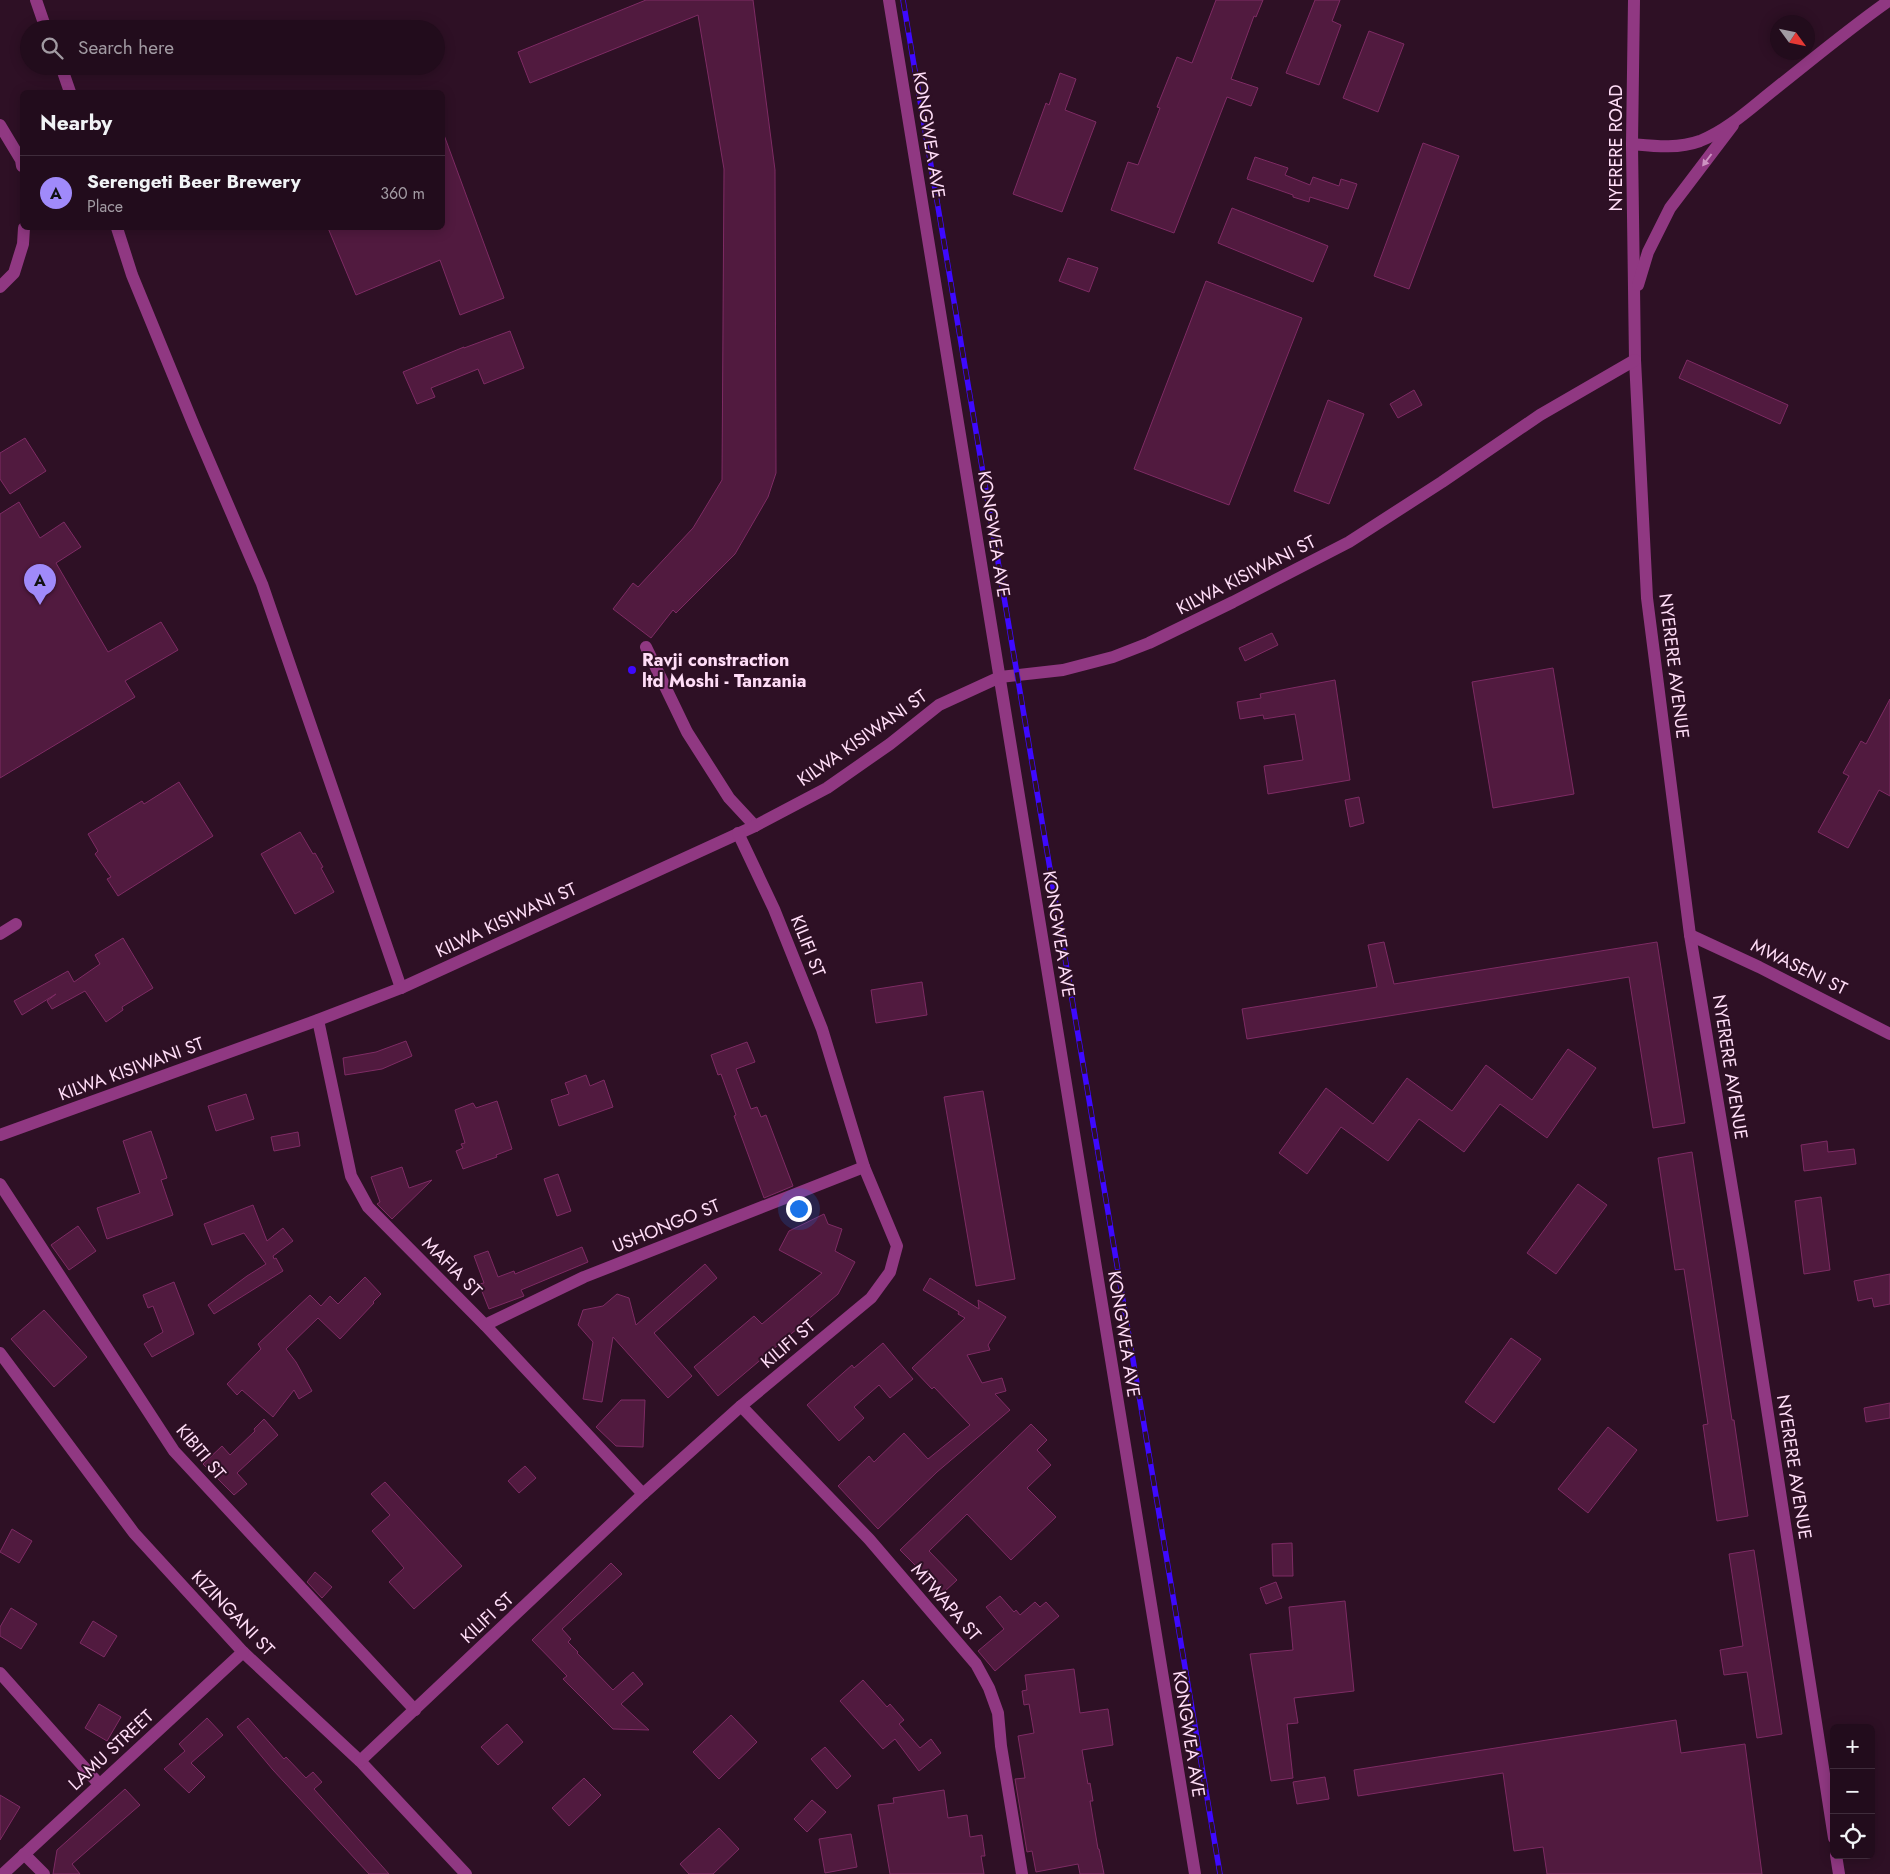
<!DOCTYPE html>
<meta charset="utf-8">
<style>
body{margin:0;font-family:Jost,sans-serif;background:#2e1a29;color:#f1f3f6}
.controls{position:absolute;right:15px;bottom:15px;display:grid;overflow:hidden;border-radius:8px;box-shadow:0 2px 12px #0003}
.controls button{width:45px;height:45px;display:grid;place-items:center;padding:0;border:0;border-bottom:1px solid #3f2c3b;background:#220c1c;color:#f1f3f6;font:25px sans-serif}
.compass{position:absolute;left:1770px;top:15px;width:45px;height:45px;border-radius:50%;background:#220c1c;box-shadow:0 2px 12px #0003;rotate:123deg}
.you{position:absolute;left:798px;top:1208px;width:18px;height:18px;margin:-12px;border:4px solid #fff;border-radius:50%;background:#1a73e8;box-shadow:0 0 0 8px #1a73e833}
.badge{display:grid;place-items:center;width:32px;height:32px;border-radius:50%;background:#a08afa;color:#111;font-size:16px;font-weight:700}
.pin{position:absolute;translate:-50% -41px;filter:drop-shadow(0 1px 2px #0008)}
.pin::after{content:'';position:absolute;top:26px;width:18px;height:15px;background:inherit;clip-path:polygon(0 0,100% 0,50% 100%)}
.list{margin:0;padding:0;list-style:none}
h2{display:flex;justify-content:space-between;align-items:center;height:65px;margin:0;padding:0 20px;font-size:21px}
h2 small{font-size:16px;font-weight:400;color:#a29ba3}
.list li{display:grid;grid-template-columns:32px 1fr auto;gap:15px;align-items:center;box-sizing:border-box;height:75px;padding:0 20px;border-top:1px solid #3f2c3b}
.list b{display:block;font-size:19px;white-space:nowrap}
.list p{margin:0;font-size:16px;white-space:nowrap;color:#a29ba3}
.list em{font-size:16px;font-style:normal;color:#a29ba3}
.icon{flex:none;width:28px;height:28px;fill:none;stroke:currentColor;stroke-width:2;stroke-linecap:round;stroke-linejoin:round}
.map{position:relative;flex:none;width:1890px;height:1874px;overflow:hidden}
.search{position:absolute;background:#220c1c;box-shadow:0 2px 12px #0003;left:20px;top:20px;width:425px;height:55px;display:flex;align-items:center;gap:12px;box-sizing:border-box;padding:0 18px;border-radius:28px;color:#a29ba3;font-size:19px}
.panel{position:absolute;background:#220c1c;box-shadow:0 2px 12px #0003;left:20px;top:90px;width:425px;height:140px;border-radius:8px}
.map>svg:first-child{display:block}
.building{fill:#511a3f;stroke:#7e2b64}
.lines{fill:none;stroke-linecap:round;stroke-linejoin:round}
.minor{stroke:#903882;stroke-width:12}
.rail-casing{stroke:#3e09ff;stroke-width:5.5}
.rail{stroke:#2e1025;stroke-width:4;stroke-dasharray:11;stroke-linecap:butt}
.oneway{fill:#cd93c2}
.poi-dot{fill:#3e09ff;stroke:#2e1025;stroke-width:2}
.labels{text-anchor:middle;stroke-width:4;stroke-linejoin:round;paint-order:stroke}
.street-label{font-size:18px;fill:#ffddf7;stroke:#2e1025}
.poi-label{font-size:18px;font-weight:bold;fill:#ffddf7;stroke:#2e1025;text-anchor:start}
</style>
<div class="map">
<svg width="1890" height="1874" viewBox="0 0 1890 1874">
<rect width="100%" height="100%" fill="#2e1025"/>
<!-- building -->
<g class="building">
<polygon points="646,0 753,0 775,170 776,473 768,497 735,554 676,613 673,610 651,638 613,609 633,583 638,587 693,528 722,480 724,169 698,15 530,83 518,52"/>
<polygon points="1216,0 1263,0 1256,17 1254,16 1231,79 1258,88 1251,106 1227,97 1174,233 1111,210 1128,162 1138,165 1160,108 1157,107 1177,57 1192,63"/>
<polygon points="1315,0 1340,0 1332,21 1341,25 1319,85 1286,73"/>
<polygon points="1369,31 1404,44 1378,112 1343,98"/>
<polygon points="1060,73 1076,79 1065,110 1096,122 1062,212 1013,194 1046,103 1049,105"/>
<polygon points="444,135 504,298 460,315 440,260 356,295 328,228 442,228 442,136"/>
<polygon points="1423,143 1459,156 1409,289 1374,276"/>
<polygon points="1255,157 1288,168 1285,175 1310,185 1313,177 1339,186 1341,179 1357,184 1348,209 1310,197 1309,202 1293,197 1293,195 1247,179"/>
<polygon points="1232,208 1328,246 1313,282 1218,243"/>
<polygon points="1068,258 1098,268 1089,292 1059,281"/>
<polygon points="1206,281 1302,318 1229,505 1134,469"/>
<polygon points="510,331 524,368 484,384 478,369 431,388 435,397 417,404 403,372 464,347 464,348"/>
<polygon points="1687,360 1788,405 1780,424 1679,378"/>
<polygon points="1414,390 1422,405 1398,418 1390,404"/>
<polygon points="1328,400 1364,414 1329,504 1294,491"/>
<polygon points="25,438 46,471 10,494 0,479 0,453"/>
<polygon points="19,502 40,538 64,522 81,547 56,563 108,652 161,622 178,650 125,681 135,697 0,778 0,514"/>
<polygon points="1272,633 1278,645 1245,661 1239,648"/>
<polygon points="1553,668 1574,794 1493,808 1472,682"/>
<polygon points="1335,680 1350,780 1268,794 1264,766 1303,760 1295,714 1264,719 1263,715 1240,719 1237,702 1261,698 1260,694"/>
<polygon points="1890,699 1890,796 1879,790 1848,848 1818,832 1849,776 1843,773 1861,741 1866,744"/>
<polygon points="179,782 213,836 118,896 107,879 111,877 95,854 98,851 88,834 142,801 144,804"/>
<polygon points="1359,797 1364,823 1350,827 1345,800"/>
<polygon points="300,832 313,854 315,853 323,867 321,868 334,892 295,914 261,854"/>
<polygon points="123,938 153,988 122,1007 123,1010 106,1022 85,991 52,1009 47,1001 56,994 22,1015 14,1001 68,971 74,982 100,964 95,955"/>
<polygon points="1384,942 1394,984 1657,942 1685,1123 1653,1128 1629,977 1247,1039 1242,1009 1377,987 1368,945"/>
<polygon points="922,982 927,1015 876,1023 871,990"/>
<polygon points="406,1041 412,1056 382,1069 345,1075 343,1058 376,1052"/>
<polygon points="747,1042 755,1062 736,1069 751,1109 757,1107 761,1117 766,1115 793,1186 764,1198 734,1116 736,1115 721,1074 718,1075 711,1055"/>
<polygon points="1568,1049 1596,1068 1547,1138 1500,1104 1464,1152 1419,1119 1388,1161 1341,1127 1307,1174 1279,1153 1326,1088 1373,1124 1407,1078 1452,1111 1486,1065 1532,1100"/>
<polygon points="586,1075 590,1086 604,1080 613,1107 559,1126 551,1100 569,1094 565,1083"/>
<polygon points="983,1091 1015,1279 976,1286 944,1097"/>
<polygon points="246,1094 254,1119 216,1131 208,1106"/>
<polygon points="497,1101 512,1149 496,1155 497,1157 463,1169 456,1151 463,1148 461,1144 465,1143 455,1110 473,1103 476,1108"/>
<polygon points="151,1131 167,1178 161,1180 173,1215 107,1239 97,1208 140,1193 123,1141"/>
<polygon points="298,1132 300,1146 274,1151 271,1137"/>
<polygon points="1827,1141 1828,1152 1854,1149 1856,1164 1804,1171 1801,1145"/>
<polygon points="1692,1152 1732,1420 1734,1420 1748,1516 1717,1521 1703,1425 1708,1424 1684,1269 1675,1270 1658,1158"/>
<polygon points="402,1167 409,1188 432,1180 392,1219 377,1204 380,1202 371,1177"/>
<polygon points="558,1174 571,1211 557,1216 544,1179"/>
<polygon points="1578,1184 1607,1205 1556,1274 1527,1253"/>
<polygon points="1821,1197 1830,1270 1804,1274 1795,1201"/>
<polygon points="253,1205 267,1241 283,1228 293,1241 273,1256 274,1259 276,1258 283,1271 214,1314 208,1305 247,1276 266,1264 244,1233 212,1245 204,1224"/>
<polygon points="824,1214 828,1224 842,1229 835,1251 855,1262 838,1294 718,1396 694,1367 754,1316 762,1324 822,1273 779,1250 789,1231"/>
<polygon points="78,1226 96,1251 69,1270 51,1245"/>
<polygon points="582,1247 588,1262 521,1290 524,1296 489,1309 479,1284 484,1283 474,1256 488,1251 498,1277 514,1271 515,1274"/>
<polygon points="705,1264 717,1278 654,1333 692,1376 668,1398 613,1337 602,1402 583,1399 593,1342 578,1325 583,1310 603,1306 617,1294 629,1298 636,1325"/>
<polygon points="1890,1274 1890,1304 1874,1307 1872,1298 1858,1301 1854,1281"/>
<polygon points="365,1277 381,1294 373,1302 374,1303 340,1339 318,1318 286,1349 296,1362 312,1391 299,1399 294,1390 273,1417 242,1390 237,1395 227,1384 261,1349 258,1344 310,1295 321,1306 330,1296 338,1304"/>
<polygon points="930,1278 979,1309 978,1300 1006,1317 988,1345 990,1350 967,1355 982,1383 1002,1378 1006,1391 995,1394 1010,1410 937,1472 878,1529 838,1486 869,1456 874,1462 904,1433 928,1459 970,1425 934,1387 932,1389 912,1368 965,1318 958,1314 959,1312 923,1290"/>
<polygon points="174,1282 194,1334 152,1357 144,1344 163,1332 153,1306 148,1308 143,1295"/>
<polygon points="44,1310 87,1357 54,1387 11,1339"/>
<polygon points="1511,1338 1541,1359 1494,1423 1465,1402"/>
<polygon points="883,1343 913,1379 890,1398 879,1385 854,1407 864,1418 839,1441 807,1405 852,1365 854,1368"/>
<polygon points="621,1400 645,1400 643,1447 616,1446 596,1427"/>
<polygon points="1890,1403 1890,1418 1866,1422 1864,1408"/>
<polygon points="264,1419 278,1435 237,1473 247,1484 234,1495 203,1464 222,1446 230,1455 255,1431 254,1429"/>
<polygon points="1031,1424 1047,1440 1037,1450 1051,1465 1027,1488 1056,1517 1011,1560 967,1514 929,1551 957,1580 943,1593 900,1550"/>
<polygon points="1608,1427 1637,1450 1588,1513 1558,1489"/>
<polygon points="525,1466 536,1478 519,1493 508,1481"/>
<polygon points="385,1482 462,1566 414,1609 389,1582 404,1568 372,1531 390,1515 371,1494"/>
<polygon points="12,1529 32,1541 19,1563 0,1552"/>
<polygon points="1292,1543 1293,1576 1273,1576 1272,1544"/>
<polygon points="1754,1550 1782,1734 1757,1738 1747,1672 1724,1675 1720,1650 1743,1646 1729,1554"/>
<polygon points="611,1563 622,1574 562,1629 571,1639 568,1642 578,1652 577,1653 613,1690 633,1672 643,1684 621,1704 649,1730 613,1729 563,1679 567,1676 532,1640"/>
<polygon points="315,1572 332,1587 322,1598 307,1582"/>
<polygon points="1276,1582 1282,1598 1266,1604 1260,1588"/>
<polygon points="1000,1596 1014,1612 1016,1610 1020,1615 1035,1602 1040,1607 1046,1602 1059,1616 995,1671 978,1651 1004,1629 986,1607"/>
<polygon points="1345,1601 1354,1691 1294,1698 1298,1723 1287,1724 1293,1778 1271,1781 1250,1654 1293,1650 1289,1607"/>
<polygon points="11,1608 37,1624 21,1649 0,1636 0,1627"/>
<polygon points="93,1621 117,1636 104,1657 80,1643"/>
<polygon points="1074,1669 1080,1713 1108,1709 1113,1745 1082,1750 1088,1784 1090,1783 1093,1801 1090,1801 1098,1849 1099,1849 1104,1874 1080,1874 1078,1864 1036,1872 1032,1851 1027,1852 1015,1779 1025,1778 1018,1736 1034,1733 1029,1704 1024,1705 1022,1691 1027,1690 1025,1675"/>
<polygon points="863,1680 887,1707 890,1704 904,1720 899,1724 920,1748 931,1739 941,1753 919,1771 895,1739 883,1749 840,1701"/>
<polygon points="99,1704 121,1717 107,1741 85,1728"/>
<polygon points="731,1715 757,1742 719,1779 693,1752"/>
<polygon points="207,1718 223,1735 191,1763 205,1777 189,1793 164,1769 185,1751 179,1744"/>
<polygon points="248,1718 284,1759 286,1757 306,1778 313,1772 322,1782 314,1789 389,1874 369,1874 273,1770 237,1727"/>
<polygon points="1676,1720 1681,1753 1745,1744 1762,1874 1547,1874 1543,1847 1514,1851 1503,1773 1358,1796 1354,1770"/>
<polygon points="507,1724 523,1742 498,1765 481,1747"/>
<polygon points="825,1747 851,1776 837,1789 811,1759"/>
<polygon points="1325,1777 1329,1799 1297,1804 1293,1782"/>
<polygon points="584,1778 601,1795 569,1826 552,1808"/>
<polygon points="125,1789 140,1805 72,1864 80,1874 53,1874 57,1850"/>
<polygon points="944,1790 948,1818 967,1815 970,1837 982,1835 985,1856 981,1856 984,1874 890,1874 878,1805 894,1803 893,1798"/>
<polygon points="0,1795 20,1807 0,1840"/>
<polygon points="812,1800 826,1812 807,1832 794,1819"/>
<polygon points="719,1828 739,1849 713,1874 689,1874 680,1864"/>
<polygon points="851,1834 857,1867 825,1873 819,1839"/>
</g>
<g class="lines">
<!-- minor -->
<g class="minor">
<polyline points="36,0 46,29"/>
<polyline points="889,0 1195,1874"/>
<polyline points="1634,0 1632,144 1635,360 1647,598 1690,935 1742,1248 1834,1838"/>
<polyline points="61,66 70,92"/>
<polyline points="0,125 21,160 22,166"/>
<path d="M1632,144C1654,146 1678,149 1700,141C1728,130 1752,107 1775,89C1813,59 1850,28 1890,0"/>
<polyline points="117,228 132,275 194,426 262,584 401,988"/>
<polyline points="1638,285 1648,252 1670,208 1733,125"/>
<polyline points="0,287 14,273 23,244 24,228"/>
<polyline points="646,647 687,732 729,798 755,826"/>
<polyline points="0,934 16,924"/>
<polyline points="1690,935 1759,967 1890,1034"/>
<polyline points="318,1020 351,1176 368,1207 485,1325 643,1494"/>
<polyline points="0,1135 318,1020 401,988 755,826 827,788 890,744 939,705 1000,677 1063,670 1113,657 1149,643 1233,602 1349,542 1442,482 1540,415 1635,360"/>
<polyline points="0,1184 174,1451 415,1710"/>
<polyline points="485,1325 584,1277 864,1167"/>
<polyline points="0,1353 134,1533 243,1652 360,1761 466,1874"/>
<polyline points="741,1406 869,1539 976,1664 989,1688 998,1713 1001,1746 1022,1874"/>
<polyline points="0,1673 99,1784"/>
<polyline points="360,1761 643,1494 741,1406 871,1298 890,1272 897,1246 864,1167 822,1029 774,909 738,833"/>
<polyline points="24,1854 44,1874"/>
<polyline points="1836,1855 1839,1874"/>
<polyline points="3,1874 243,1652"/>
</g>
<defs>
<polyline id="rail" points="903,0 1220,1874"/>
</defs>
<!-- rail casing -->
<use href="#rail" class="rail-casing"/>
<!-- rail -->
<use href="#rail" class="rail"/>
</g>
<!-- one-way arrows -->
<defs><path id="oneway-solid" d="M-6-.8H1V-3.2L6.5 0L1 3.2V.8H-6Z" transform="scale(1.25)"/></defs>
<use class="oneway" href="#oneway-solid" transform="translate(1707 160) rotate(127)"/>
<!-- markers -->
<circle class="poi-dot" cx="632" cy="670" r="5"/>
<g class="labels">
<!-- street labels -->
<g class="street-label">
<text transform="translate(929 135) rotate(81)" y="6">KONGWEA AVE</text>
<text transform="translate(1616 148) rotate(-90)" y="6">NYERERE ROAD</text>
<text transform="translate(994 534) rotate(81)" y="6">KONGWEA AVE</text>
<text transform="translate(1246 575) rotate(-27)" y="6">KILWA KISIWANI ST</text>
<text transform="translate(1674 666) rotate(83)" y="6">NYERERE AVENUE</text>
<text transform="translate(862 738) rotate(-35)" y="6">KILWA KISIWANI ST</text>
<text transform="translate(506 920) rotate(-25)" y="6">KILWA KISIWANI ST</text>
<text transform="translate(1059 934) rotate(81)" y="6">KONGWEA AVE</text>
<text transform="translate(808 946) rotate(68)" y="6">KILIFI ST</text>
<text transform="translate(1799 967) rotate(26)" y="6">MWASENI ST</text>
<text transform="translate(1730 1067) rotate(81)" y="6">NYERERE AVENUE</text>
<text transform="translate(131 1069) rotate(-20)" y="6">KILWA KISIWANI ST</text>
<text transform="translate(666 1226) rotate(-22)" y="6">USHONGO ST</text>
<text transform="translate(452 1267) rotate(45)" y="6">MAFIA ST</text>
<text transform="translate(1124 1334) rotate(81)" y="6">KONGWEA AVE</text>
<text transform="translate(788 1344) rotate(-40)" y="6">KILIFI ST</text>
<text transform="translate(201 1452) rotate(50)" y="6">KIBITI ST</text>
<text transform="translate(1794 1467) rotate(81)" y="6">NYERERE AVENUE</text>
<text transform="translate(946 1602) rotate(49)" y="6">MTWAPA ST</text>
<text transform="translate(233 1613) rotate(46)" y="6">KIZINGANI ST</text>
<text transform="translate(487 1618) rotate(-43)" y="6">KILIFI ST</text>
<text transform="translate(1189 1734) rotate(81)" y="6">KONGWEA AVE</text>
<text transform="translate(111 1750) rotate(-43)" y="6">LAMU STREET</text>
</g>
<!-- poi labels -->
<g class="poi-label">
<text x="642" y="666">Ravji constraction<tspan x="642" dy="21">ltd Moshi - Tanzania</tspan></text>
</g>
</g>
</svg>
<div class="controls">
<button>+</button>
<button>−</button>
<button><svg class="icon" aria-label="locate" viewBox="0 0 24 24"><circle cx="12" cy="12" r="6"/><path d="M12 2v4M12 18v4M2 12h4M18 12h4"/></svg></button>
</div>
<svg class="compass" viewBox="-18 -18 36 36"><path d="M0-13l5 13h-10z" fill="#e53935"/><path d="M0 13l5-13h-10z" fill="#a29ba3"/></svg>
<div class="you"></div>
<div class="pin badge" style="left:40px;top:605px">A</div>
<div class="search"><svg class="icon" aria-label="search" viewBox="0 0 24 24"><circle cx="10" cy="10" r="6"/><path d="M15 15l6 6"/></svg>Search here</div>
<section class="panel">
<h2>Nearby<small></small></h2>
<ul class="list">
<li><span class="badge">A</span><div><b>Serengeti Beer Brewery</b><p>Place</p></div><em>360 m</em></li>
</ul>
</section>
</div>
